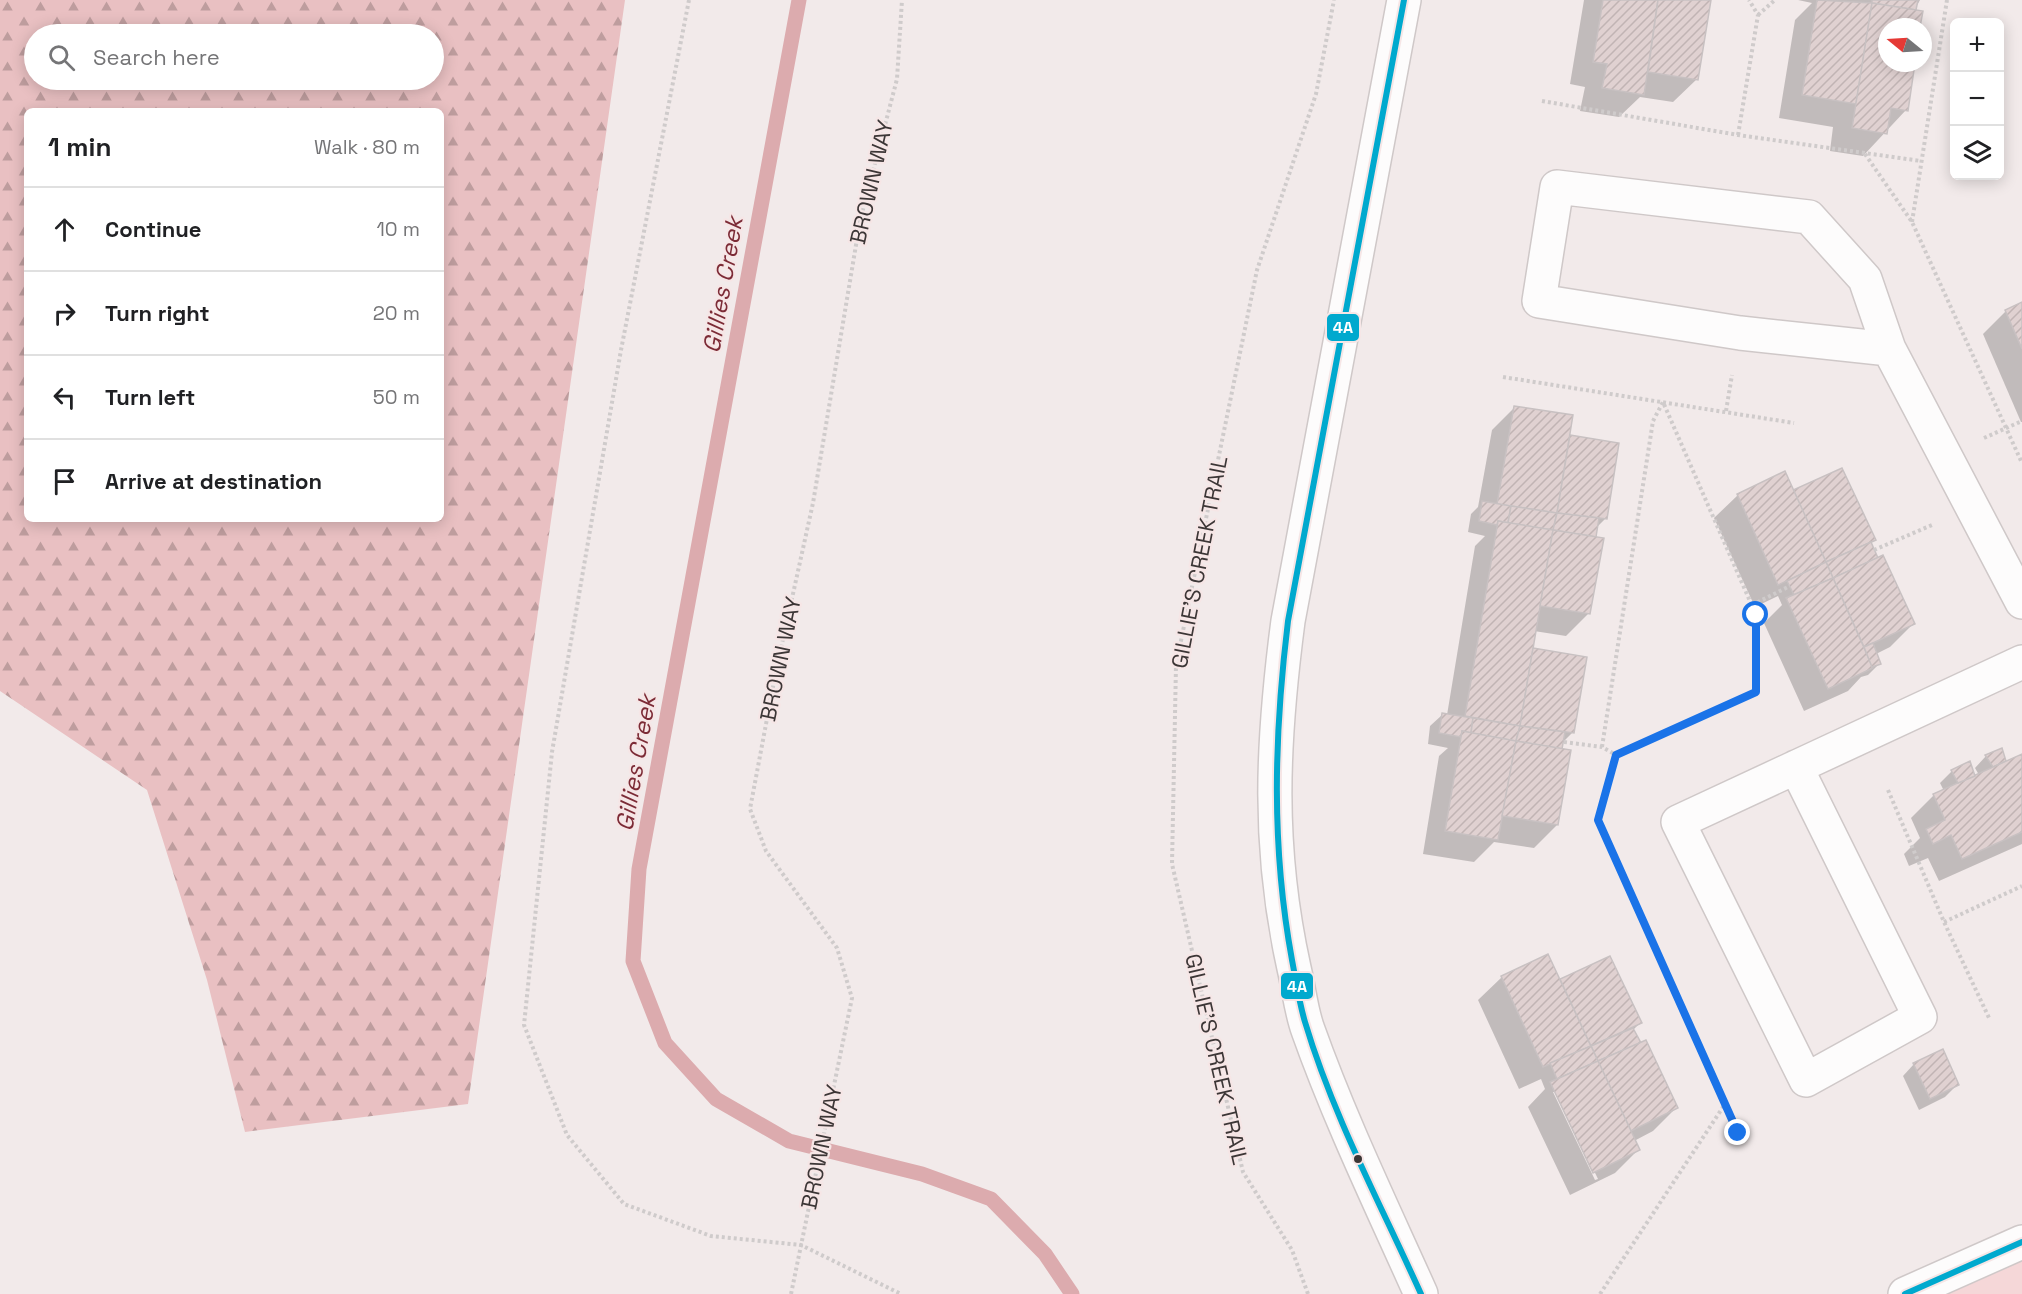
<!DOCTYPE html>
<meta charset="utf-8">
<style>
body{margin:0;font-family:"Space Grotesk",sans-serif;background:#f2f2f2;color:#202124}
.controls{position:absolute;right:18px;top:18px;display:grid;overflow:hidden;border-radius:9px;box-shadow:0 3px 15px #0003}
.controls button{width:54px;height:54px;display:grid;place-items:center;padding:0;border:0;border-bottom:2px solid #e0e0e0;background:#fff;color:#202124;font:30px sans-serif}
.compass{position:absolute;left:1878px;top:18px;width:54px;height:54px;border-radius:50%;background:#fff;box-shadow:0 3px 15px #0003;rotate:288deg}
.stop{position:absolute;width:18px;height:18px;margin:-14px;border:4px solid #1a73e8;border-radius:50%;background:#fff}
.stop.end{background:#1a73e8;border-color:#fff;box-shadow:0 2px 6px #0008}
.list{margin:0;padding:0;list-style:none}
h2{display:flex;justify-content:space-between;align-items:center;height:78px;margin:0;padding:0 24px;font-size:26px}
h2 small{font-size:20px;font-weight:400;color:#757577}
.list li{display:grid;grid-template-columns:39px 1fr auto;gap:18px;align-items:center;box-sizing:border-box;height:84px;padding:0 24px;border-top:2px solid #e0e0e0}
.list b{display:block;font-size:22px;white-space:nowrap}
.list em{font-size:20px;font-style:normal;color:#757577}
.icon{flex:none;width:33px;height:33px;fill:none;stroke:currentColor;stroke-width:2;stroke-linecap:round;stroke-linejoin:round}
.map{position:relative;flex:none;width:2022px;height:1294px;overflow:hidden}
.search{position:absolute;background:#fff;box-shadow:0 3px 15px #0003;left:24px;top:24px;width:420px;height:66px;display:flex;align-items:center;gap:15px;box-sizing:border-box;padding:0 21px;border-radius:33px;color:#757577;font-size:22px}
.panel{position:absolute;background:#fff;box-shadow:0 3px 15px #0003;left:24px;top:108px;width:420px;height:414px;border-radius:9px}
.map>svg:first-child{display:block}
.green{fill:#f5d7d8}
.forest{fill:url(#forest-firs);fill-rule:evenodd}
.shadow{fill:#0003;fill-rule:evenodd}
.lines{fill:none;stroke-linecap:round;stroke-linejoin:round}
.stream{stroke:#dcabae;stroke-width:15}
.building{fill:url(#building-hatch);stroke:#c8c1c2;stroke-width:1.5}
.minor-casing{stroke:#cfc8c8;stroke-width:36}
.major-casing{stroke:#cfc8c8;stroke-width:36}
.path{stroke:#cfcbcb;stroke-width:4;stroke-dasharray:3 3;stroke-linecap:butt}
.minor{stroke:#fdfcfc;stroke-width:33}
.major{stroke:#fdfcfc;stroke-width:33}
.bus-1-casing{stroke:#f6e6e6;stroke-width:10}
.bus-1{stroke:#00a9ce;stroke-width:6}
.route{stroke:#1a73e8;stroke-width:8}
.bus-dot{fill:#3c3636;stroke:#f6e6e6;stroke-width:2}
.labels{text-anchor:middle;stroke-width:4.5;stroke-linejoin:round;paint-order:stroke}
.street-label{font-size:22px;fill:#3c3636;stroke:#f6e6e6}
.water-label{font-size:24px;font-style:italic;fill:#7c2b36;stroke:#f6e6e6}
.line-badge{stroke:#f6e6e6;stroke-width:2}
.badge-label{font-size:16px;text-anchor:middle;font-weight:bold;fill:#fff}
</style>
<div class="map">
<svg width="2022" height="1294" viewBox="0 0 2022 1294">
<defs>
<pattern id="forest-firs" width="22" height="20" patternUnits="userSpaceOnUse" patternTransform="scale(1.5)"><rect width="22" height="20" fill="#e9c0c2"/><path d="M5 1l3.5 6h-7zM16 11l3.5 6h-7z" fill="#be9d9e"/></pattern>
<pattern id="building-hatch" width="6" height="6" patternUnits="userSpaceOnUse" patternTransform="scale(1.5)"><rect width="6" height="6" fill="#e0d1d1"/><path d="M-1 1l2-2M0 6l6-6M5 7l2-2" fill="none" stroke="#c1b4b4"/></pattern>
</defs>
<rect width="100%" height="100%" fill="#f2eaea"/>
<!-- green -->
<polygon class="green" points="2022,1242 2022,1294 1905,1294"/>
<!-- forest -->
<path class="forest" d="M0,0H625L468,1104L245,1132L207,980L147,790L0,691ZM34,34H434V80H34ZM27,111H441V519H27Z"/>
<!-- shadow -->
<g class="shadow">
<polygon points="1584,0 1709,0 1697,79 1673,102 1640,97 1619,117 1580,111 1585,87 1570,84"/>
<polygon points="1798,0 1920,0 1914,11 1919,27 1887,27 1887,63 1913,63 1906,110 1863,156 1830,151 1833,127 1779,118 1795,20 1812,3"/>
<polygon points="2022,304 2022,422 2021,422 1983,334 2006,311"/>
<polygon points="1515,407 1569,436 1618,444 1605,519 1596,528 1589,613 1566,636 1534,631 1531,649 1573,732 1561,744 1557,825 1534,848 1494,842 1474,862 1423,854 1439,756 1448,748 1428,744 1430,726 1442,715 1447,715 1475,546 1485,536 1468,532 1471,514 1478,507 1492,430"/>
<polygon points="1792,492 1874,539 1870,544 1913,624 1890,647 1876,654 1879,664 1868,675 1861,677 1848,691 1804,711 1764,623 1782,605 1778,596 1755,607 1714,518 1738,495"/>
<polygon points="2001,750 2005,763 2022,756 2022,844 1939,881 1928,858 1909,866 1904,854 1920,838 1911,818 1934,795 1944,791 1940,783 1952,771 1974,777 1979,775 1975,768 1986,756"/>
<path d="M1610,958L1640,1023L1633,1030L1676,1108L1653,1131L1634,1141L1638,1150L1615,1173L1570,1195L1528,1107L1545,1089L1541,1079L1519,1089L1478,1000L1502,977L1559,981ZM1553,1092H1556L1598,1179L1595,1180Z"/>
<polygon points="1914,1064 1957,1085 1945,1097 1919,1110 1903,1076"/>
</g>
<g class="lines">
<!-- stream -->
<polyline class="stream" points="799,0 639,869 633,961 665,1043 716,1099 789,1141 922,1174 991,1199 1045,1254 1072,1294"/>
</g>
<!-- building -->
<g class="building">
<polygon points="1603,0 1658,0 1644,95 1602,88 1607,64 1593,62"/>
<polygon points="1658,0 1711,0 1698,80 1648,72"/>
<polygon points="1817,0 1872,3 1856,104 1802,95"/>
<polygon points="1872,0 1918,0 1916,10 1872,3"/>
<polygon points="1872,3 1923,11 1920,27 1887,27 1887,63 1915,63 1908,111 1891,108 1887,134 1852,128"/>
<polygon points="2022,302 2022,349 2005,310"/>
<polygon points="1514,406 1573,415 1557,513 1497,504"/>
<polygon points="1570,435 1619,443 1607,519 1557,513"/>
<polygon points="1842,468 1876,540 1826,562 1793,490"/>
<polygon points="1785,471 1826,562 1778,585 1737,494"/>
<polygon points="1482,501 1511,506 1508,523 1498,521 1497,525 1479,521"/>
<polygon points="1511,506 1557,513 1553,530 1508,523"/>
<polygon points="1557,513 1599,518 1596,537 1553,530"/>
<polygon points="1498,521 1553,530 1520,726 1465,716"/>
<polygon points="1553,530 1604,538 1590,614 1540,606"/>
<polygon points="1871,542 1878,558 1833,578 1826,562"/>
<polygon points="1883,555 1915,624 1864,647 1833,578"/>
<polygon points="1826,562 1833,578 1794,595 1787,581"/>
<polygon points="1833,578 1873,668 1828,689 1786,598"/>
<polygon points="1873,643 1881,664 1872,667 1864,647"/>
<polygon points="1533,648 1587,657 1574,733 1520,726"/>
<polygon points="1442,713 1473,718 1471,733 1462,731 1461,737 1439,733"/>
<polygon points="1473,718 1520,726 1516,741 1471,733"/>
<polygon points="1520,726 1565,732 1562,749 1516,741"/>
<polygon points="1462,731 1516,741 1498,840 1445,831"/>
<polygon points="1516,741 1571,750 1558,825 1502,816"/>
<polygon points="2002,748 2006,761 1993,767 1985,755"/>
<polygon points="2022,754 2022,832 1962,859 1951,835 1933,844 1926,829 1945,820 1933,794"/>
<polygon points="1970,761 1975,776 1958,783 1951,770"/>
<polygon points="1548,954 1591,1046 1543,1067 1501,976"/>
<polygon points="1610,956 1642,1023 1591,1046 1560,979"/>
<polygon points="1633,1028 1641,1043 1598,1061 1591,1046"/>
<polygon points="1646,1040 1678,1108 1631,1131 1598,1061"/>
<polygon points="1591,1046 1598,1061 1557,1079 1550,1063"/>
<polygon points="1943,1049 1959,1085 1930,1099 1913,1063"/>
<polygon points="1598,1061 1640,1150 1593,1173 1550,1082"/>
</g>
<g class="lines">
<defs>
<g id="minor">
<path d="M1404,0L1288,621C1272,743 1267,846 1294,968C1299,989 1301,1011 1308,1030C1340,1120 1382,1207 1421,1294"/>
<polyline points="1889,349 1740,333 1539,301 1557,187 1809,217 1865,279 1889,349 2022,602"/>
<polyline points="1796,767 1920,1017 1806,1080 1678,822 2022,662"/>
</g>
<polyline id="major" points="1905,1294 2022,1242"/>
</defs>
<!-- minor casing -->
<use href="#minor" class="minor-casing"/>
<!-- major casing -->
<use href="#major" class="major-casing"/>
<!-- path -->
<g class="path">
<polyline points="689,0 621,350 552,752 524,1025 567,1135 624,1204 711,1236 801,1245 901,1294"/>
<polyline points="1758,15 1775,0"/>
<polyline points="1542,101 1738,135 1921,161"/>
<polyline points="1738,135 1758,15 1749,0"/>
<polyline points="1865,154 1912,222 2022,463"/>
<polyline points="1912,222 1947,0"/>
<polyline points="1503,377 1794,423"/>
<polyline points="1726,411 1732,375"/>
<polyline points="1984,438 2022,421"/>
<polyline points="1874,550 1932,525"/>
<polyline points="1752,605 1790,586"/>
<polyline points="1564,742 1602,747 1616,755"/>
<polyline points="1602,747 1653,421 1663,402 1756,615 1756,692 1616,755 1598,820 1738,1133"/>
<polyline points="1888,790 1944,922 1990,1020"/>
<polyline points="1944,922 2022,886"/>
<polyline points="791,1294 852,998 837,948 766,851 750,809 776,671 813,503 860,221 897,79 902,0"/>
<polyline points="1308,1294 1292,1250 1243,1172 1172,864 1176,665 1257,270 1316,94 1334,0"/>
<polyline points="1600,1294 1725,1104"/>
</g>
<!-- minor -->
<use href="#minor" class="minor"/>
<!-- major -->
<use href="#major" class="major"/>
<defs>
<g id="bus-1">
<path d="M1404,0L1288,621C1274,736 1271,846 1292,960C1296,981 1299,1002 1305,1022C1333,1116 1381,1205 1421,1294"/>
<polyline points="1905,1294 2022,1242"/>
</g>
</defs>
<!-- bus-1 casing -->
<use href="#bus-1" class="bus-1-casing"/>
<!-- bus-1 -->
<use href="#bus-1" class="bus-1"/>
</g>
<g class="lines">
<!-- route -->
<polyline class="route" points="1738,1133 1598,820 1616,755 1756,692 1756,615"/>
</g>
<!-- markers -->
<circle class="bus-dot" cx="1358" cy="1159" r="5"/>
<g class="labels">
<!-- street labels -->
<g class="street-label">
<text transform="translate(871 182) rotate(-77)" y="8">BROWN WAY</text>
<text transform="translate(1199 562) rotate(-79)" y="8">GILLIE'S CREEK TRAIL</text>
<text transform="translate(780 659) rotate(-78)" y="8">BROWN WAY</text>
<text transform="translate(1217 1059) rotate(77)" y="8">GILLIE'S CREEK TRAIL</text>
<text transform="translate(821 1147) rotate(-78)" y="8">BROWN WAY</text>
</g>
<!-- water labels -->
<g class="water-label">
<text transform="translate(723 285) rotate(-80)" y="8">Gillies Creek</text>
<text transform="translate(636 763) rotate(-80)" y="8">Gillies Creek</text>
</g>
</g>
<g class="line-badge">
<rect x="1326" y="313" width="34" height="29" rx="6" fill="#00a9ce"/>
<rect x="1280" y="972" width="34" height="28" rx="6" fill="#00a9ce"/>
</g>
<g class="badge-label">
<text x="1343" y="333">4A</text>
<text x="1297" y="992">4A</text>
</g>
</svg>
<div class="controls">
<button>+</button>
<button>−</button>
<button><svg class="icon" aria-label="layers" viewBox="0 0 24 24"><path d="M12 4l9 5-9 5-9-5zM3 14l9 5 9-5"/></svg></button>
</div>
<svg class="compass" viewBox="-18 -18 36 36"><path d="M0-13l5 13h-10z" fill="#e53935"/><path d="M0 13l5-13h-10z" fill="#757577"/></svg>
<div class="stop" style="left:1756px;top:615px"></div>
<div class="stop end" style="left:1738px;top:1133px"></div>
<div class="search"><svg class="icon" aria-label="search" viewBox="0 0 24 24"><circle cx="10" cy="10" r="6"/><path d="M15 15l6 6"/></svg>Search here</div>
<section class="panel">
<h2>1 min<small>Walk · 80 m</small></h2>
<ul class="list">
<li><svg class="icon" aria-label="ahead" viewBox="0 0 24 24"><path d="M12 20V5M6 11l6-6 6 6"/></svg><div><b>Continue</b></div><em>10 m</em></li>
<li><svg class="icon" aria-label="right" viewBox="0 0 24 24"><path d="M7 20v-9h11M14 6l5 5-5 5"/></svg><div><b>Turn right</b></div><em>20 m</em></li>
<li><svg class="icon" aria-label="left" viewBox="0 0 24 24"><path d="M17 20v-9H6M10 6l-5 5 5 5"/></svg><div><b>Turn left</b></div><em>50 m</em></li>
<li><svg class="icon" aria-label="arrive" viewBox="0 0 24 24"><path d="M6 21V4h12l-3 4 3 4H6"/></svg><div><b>Arrive at destination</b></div></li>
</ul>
</section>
</div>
